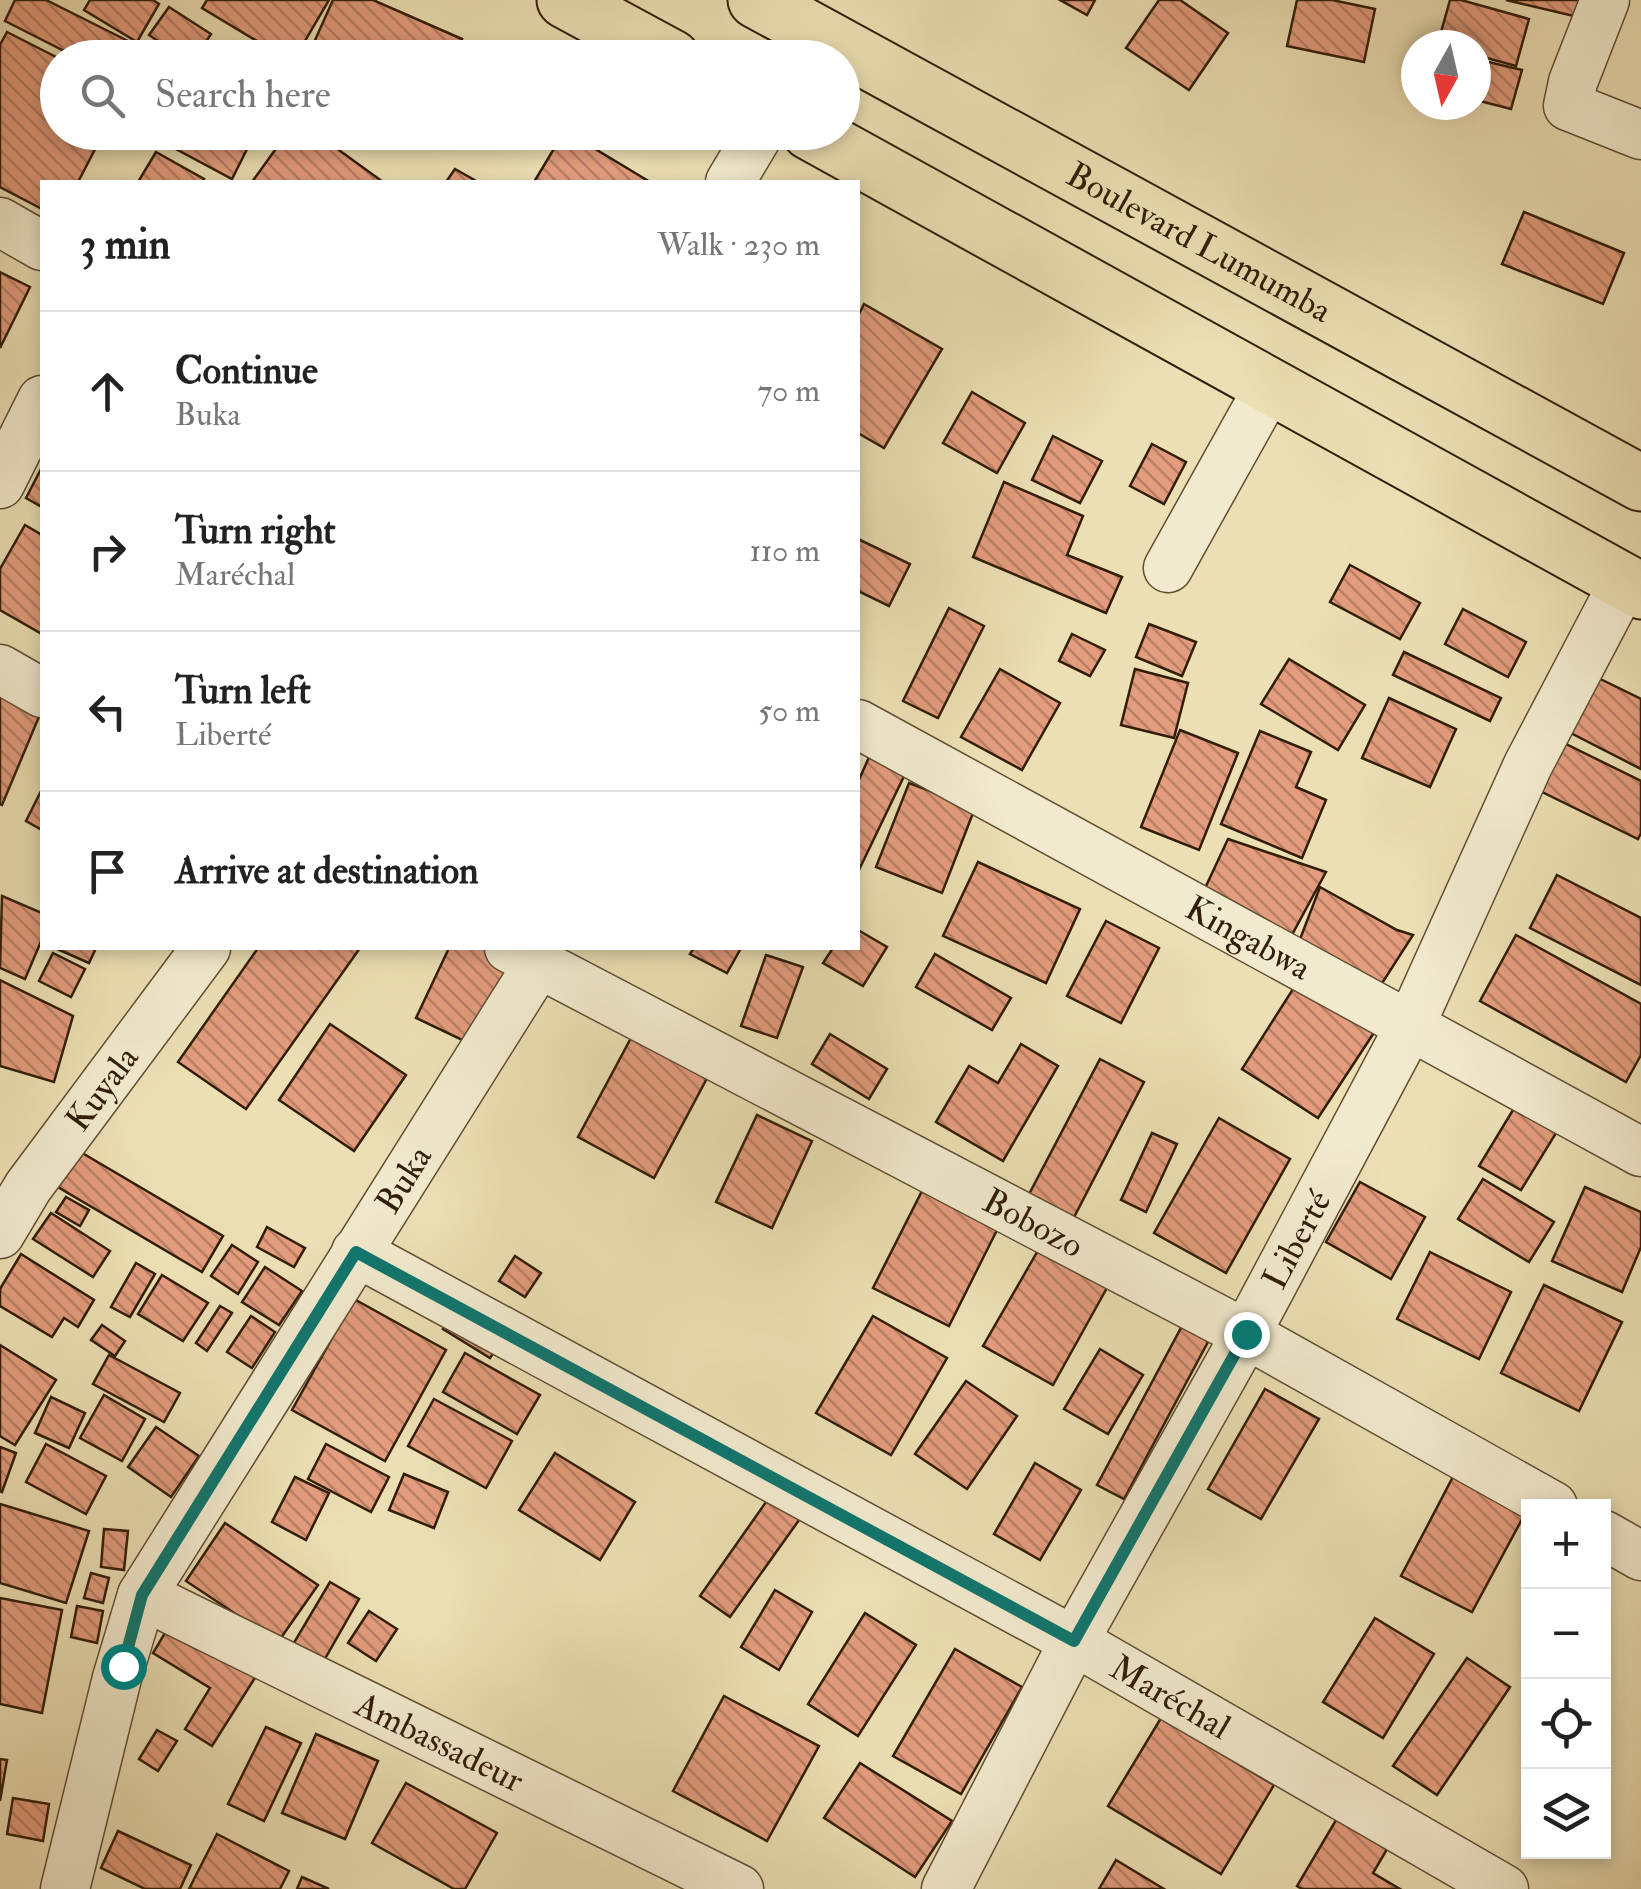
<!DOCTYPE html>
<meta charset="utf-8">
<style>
body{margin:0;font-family:"IM FELL Double Pica",serif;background:#f6f6f6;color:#222}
.controls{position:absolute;right:30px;bottom:30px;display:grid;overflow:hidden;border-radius:0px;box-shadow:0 5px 15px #0003}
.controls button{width:90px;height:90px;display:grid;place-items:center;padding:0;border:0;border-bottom:2px solid #e0e0e0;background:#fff;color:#222;font:50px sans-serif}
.compass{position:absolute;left:1401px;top:30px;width:90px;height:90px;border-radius:50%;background:#fff;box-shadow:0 5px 15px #0003;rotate:188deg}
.stop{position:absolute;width:30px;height:30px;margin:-22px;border:8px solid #0f766e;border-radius:50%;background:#fff}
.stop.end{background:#0f766e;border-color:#fff;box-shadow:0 2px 10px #0008}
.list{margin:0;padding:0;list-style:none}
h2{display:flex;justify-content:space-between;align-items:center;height:130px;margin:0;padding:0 40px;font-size:42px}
h2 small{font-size:32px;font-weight:400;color:#767676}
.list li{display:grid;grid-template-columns:65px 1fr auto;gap:30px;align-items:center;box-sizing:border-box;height:160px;padding:0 40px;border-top:2px solid #e0e0e0}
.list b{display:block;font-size:38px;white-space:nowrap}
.list p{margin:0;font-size:32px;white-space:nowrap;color:#767676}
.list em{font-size:32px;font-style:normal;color:#767676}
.icon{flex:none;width:55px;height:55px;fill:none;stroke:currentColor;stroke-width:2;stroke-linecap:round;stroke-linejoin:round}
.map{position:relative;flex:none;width:1641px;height:1889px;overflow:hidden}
.search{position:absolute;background:#fff;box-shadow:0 5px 15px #0003;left:40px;top:40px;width:820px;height:110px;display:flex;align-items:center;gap:25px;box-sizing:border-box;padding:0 35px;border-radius:55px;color:#767676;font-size:38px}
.panel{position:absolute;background:#fff;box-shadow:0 5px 15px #0003;left:40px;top:180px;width:820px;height:770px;border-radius:0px}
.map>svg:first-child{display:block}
.building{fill:url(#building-back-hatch);stroke:#321d08;stroke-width:2.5}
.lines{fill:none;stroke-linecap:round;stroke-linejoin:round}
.minor-casing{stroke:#604e33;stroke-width:51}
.highway-casing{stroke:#321d08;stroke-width:59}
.minor{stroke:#f2eace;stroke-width:48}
.highway{stroke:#ebdfb3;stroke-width:55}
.route{stroke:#0f766e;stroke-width:12}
.labels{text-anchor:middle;stroke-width:8;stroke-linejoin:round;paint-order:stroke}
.street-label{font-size:35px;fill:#321d08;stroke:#f2eace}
</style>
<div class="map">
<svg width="1641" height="1889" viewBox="0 0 1641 1889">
<defs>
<pattern id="building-back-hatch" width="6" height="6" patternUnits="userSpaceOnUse" patternTransform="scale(2.5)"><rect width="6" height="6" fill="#e39c7d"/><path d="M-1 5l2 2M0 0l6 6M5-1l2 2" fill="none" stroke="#b97f64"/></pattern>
</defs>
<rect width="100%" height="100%" fill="#ebdfb3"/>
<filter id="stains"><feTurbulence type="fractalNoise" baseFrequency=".002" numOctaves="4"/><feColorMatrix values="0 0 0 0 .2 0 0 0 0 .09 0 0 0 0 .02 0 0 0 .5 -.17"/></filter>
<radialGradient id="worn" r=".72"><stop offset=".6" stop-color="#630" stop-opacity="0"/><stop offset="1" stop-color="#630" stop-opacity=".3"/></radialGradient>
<!-- building -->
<g class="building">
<polygon points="15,0 46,0 134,44 128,58 78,58 5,21"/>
<polygon points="90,0 153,0 159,4 137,42 84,10"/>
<polygon points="207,0 329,0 295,58 285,58 202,8"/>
<polygon points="333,0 373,0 462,39 453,58 307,58"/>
<polygon points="1060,0 1095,0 1087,15"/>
<polygon points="1159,0 1180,0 1228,33 1189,90 1126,48"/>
<polygon points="1297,0 1332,0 1375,9 1364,62 1287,46"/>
<polygon points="1450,0 1461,0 1529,19 1516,66 1476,55 1476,45 1438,43"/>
<polygon points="1506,0 1582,0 1578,17"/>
<polygon points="169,7 211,34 195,58 183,58 149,35"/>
<polygon points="7,32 58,58 58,132 104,132 78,182 42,182 42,209 0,187 0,45"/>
<polygon points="1480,60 1522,70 1511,109 1476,100 1476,76"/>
<polygon points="144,132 249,132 254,135 232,179"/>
<polygon points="288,132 314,132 383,182 252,182"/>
<polygon points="564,132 567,132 650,182 534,182"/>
<polygon points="156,152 204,179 202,182 138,182"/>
<polygon points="455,169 478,182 446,182"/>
<polygon points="1524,212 1624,253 1603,304 1502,264"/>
<polygon points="0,272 30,287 0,348"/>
<polygon points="864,304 942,349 884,448 858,433 858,316"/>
<polygon points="972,392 1025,423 997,473 943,443"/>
<polygon points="1053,436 1102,461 1080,503 1032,480"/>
<polygon points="1152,444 1186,462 1164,504 1130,486"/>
<polygon points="42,467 42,507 26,498"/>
<polygon points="1004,482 1083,516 1067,555 1122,577 1106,613 973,557"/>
<polygon points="25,525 42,535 42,634 0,610 0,569"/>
<polygon points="858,539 910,564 889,606 858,591"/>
<polygon points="1350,565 1420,603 1400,639 1330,602"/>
<polygon points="949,608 984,626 938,718 903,701"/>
<polygon points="1463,609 1526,642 1508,677 1445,644"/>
<polygon points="1149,624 1196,642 1182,676 1136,657"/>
<polygon points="1072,634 1105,650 1090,676 1059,661"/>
<polygon points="1404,652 1501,698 1490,721 1393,675"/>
<polygon points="1289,659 1365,705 1338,750 1261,704"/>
<polygon points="1000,669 1060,703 1022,770 961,737"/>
<polygon points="1135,669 1188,683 1174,738 1121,725"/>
<polygon points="1586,672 1641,699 1641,769 1559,727"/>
<polygon points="0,695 41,712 2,805 0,804"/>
<polygon points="1389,698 1456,729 1430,787 1362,758"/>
<polygon points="1180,730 1238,753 1199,850 1141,827"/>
<polygon points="1260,731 1311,752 1296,787 1326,800 1302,858 1221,824"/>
<polygon points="1562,742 1641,781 1641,833 1638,839 1538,790"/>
<polygon points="870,755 906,772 858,872 858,782"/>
<polygon points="909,783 975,808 942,893 876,867"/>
<polygon points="42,789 42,830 26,821"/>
<polygon points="1228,839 1326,872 1288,942 1200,899"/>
<polygon points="978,862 1080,909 1046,983 943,936"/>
<polygon points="1557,875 1641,918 1641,985 1530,928"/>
<polygon points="1320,887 1397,930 1413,935 1370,1002 1297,947"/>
<polygon points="2,896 42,913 42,939 25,979 0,968"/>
<polygon points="1106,921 1159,948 1121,1023 1067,996"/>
<polygon points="858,930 887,947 863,986 823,963 833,948 858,948"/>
<polygon points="1516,935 1641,1004 1641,1055 1626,1082 1480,1001"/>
<polygon points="55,948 96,948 89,963"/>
<polygon points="258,948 360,948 246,1109 178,1062"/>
<polygon points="449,948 502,948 518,955 475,1046 416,1018"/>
<polygon points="694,948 741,948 727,973 690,954"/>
<polygon points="53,953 85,969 71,997 39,981"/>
<polygon points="935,954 1011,998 992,1030 916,987"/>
<polygon points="766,955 803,967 777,1038 741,1026"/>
<polygon points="1302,975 1379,1025 1318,1118 1242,1069"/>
<polygon points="0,980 73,1016 54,1082 0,1066"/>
<polygon points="330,1024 406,1075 354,1151 279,1100"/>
<polygon points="638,1025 714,1065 654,1178 578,1137"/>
<polygon points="830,1034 887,1069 869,1099 812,1064"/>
<polygon points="1021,1044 1058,1066 1003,1161 936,1122 969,1066 998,1083"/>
<polygon points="1100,1059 1144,1082 1071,1223 1026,1200"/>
<polygon points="1519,1100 1561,1125 1521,1190 1479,1166"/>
<polygon points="757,1115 812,1141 772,1228 716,1202"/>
<polygon points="1219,1118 1290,1159 1226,1273 1154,1233"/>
<polygon points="1152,1133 1177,1144 1146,1212 1121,1200"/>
<polygon points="67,1144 223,1236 202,1272 46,1180"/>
<polygon points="1483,1179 1554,1222 1529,1262 1458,1219"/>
<polygon points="1360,1182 1425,1217 1391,1279 1326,1242"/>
<polygon points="926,1183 1002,1220 949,1326 873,1288"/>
<polygon points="1585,1187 1641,1212 1641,1247 1622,1292 1552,1261"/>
<polygon points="66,1197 89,1210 80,1226 56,1212"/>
<polygon points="51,1213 110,1251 93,1277 33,1239"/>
<polygon points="267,1227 305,1248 294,1267 257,1247"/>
<polygon points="232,1245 258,1262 238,1294 211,1276"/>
<polygon points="1040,1247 1108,1286 1053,1385 983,1346"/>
<polygon points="1430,1252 1511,1292 1479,1359 1397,1319"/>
<polygon points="21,1254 94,1300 78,1327 64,1318 52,1337 0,1306 0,1289"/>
<polygon points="515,1256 541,1273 525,1297 499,1281"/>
<polygon points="136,1263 155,1274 130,1317 111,1307"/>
<polygon points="265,1267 302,1291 279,1325 242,1302"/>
<polygon points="162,1275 208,1303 183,1341 138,1314"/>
<polygon points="1544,1285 1622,1322 1579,1411 1501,1373"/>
<polygon points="354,1299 446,1350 385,1461 292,1410"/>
<polygon points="220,1306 232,1313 207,1351 196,1343"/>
<polygon points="452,1314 500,1343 490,1358 443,1329"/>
<polygon points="251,1316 275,1332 252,1368 227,1352"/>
<polygon points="873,1316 947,1358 891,1455 816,1413"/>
<polygon points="102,1325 125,1341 115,1356 91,1340"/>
<polygon points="1182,1326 1209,1340 1124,1499 1097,1485"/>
<polygon points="0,1345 56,1380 15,1445 0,1436"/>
<polygon points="1100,1349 1143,1375 1108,1434 1064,1409"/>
<polygon points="465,1353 540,1395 517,1434 443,1392"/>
<polygon points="109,1355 180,1393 164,1422 93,1384"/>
<polygon points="966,1381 1017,1416 967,1489 915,1454"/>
<polygon points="1265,1389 1319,1419 1261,1519 1208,1489"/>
<polygon points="104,1395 145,1419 122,1461 80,1438"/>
<polygon points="51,1397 85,1413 69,1448 35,1433"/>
<polygon points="434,1399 512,1441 486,1488 408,1446"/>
<polygon points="156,1427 199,1456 171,1497 128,1467"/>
<polygon points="46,1444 106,1476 86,1514 26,1482"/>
<polygon points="326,1444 389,1477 371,1512 308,1479"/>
<polygon points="0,1447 16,1453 2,1492 0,1491"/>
<polygon points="555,1453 635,1502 600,1560 519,1510"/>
<polygon points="1035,1463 1081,1490 1040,1560 994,1534"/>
<polygon points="1455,1473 1527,1510 1472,1612 1401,1576"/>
<polygon points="404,1474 448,1492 434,1528 389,1510"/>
<polygon points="295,1477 329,1493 306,1540 272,1522"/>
<polygon points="773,1492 804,1513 730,1617 700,1596"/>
<polygon points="0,1504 89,1531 66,1603 0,1583"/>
<polygon points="225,1523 318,1585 278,1642 186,1581"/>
<polygon points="104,1529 128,1531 124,1570 101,1567"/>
<polygon points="91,1573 109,1578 103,1603 84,1598"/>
<polygon points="330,1582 359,1599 322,1664 292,1646"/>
<polygon points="775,1590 812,1612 779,1670 741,1647"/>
<polygon points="0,1598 62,1610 42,1713 0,1704"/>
<polygon points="77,1606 103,1611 97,1643 71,1637"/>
<polygon points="369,1611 397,1629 376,1661 348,1643"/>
<polygon points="865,1613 916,1645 858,1736 808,1704"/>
<polygon points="1375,1618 1434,1654 1383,1738 1323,1702"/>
<polygon points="171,1623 258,1673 212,1746 185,1729 210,1688 153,1653"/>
<polygon points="955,1649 1022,1687 961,1794 893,1756"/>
<polygon points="1467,1658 1510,1687 1437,1795 1393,1766"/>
<polygon points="724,1696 819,1746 767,1841 673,1791"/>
<polygon points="1161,1718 1274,1785 1221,1874 1108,1806"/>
<polygon points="266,1727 301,1743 264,1821 228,1804"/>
<polygon points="157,1730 177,1741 158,1771 139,1759"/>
<polygon points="316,1734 378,1761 345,1839 282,1813"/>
<polygon points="0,1759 7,1760 0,1801"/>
<polygon points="860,1763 952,1821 915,1877 824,1818"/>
<polygon points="406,1783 497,1833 465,1889 454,1889 372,1843"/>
<polygon points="13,1798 49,1804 43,1841 7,1834"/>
<polygon points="1342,1810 1393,1839 1373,1873 1400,1889 1302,1889 1297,1886"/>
<polygon points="118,1831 191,1865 180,1889 145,1889 101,1868"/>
<polygon points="217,1834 289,1871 280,1889 189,1889"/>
<polygon points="1116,1860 1164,1889 1099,1889"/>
<polygon points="302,1877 329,1889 297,1889"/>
</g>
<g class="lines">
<defs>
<g id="minor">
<polyline points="1605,0 1573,82 1568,106 1641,135"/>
<polyline points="730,182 760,132"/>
<polyline points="0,222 42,246"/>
<polyline points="0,484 42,400"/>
<polyline points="1168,568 1269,387"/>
<polyline points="0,669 42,693"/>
<path id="s1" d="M858,724L1641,1152"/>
<path id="s2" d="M509,948L1246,1334L1553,1506"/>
<path id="s3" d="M0,1234L28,1187L206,948"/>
<path id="s4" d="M356,1252L1074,1641L1504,1889"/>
<polyline points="1604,1535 1641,1556"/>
<path id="s5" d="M142,1595L739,1889"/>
<path id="s6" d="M65,1889L117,1678L142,1595L539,963"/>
<path id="s7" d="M946,1889L1074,1641L1246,1334L1411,1024L1528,765L1624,582"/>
</g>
<g id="highway">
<polyline points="565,0 672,58"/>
<path id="s8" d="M756,0L1641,483"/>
<polyline points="810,132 1641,591"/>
</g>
</defs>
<!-- minor casing -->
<use href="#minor" class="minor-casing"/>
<!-- highway casing -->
<use href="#highway" class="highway-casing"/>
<!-- minor -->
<use href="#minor" class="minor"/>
<!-- highway -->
<use href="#highway" class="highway"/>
</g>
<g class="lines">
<!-- route -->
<polyline class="route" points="123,1666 142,1595 356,1252 1074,1641 1246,1334"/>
</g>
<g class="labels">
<!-- street labels -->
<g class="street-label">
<text dy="12" stroke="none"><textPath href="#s8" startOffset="505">Boulevard Lumumba</textPath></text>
<text dy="12" stroke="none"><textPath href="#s1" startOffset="445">Kingabwa</textPath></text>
<text dy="12" stroke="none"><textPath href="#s3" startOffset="178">Kuyala</textPath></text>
<text dy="12" stroke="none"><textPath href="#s6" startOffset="795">Buka</textPath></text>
<text dy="12" stroke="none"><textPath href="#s2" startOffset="592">Bobozo</textPath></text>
<text dy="12" stroke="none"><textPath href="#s7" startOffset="738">Liberté</textPath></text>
<text dy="12" stroke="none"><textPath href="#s4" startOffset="928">Maréchal</textPath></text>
<text dy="12" stroke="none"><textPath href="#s5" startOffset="332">Ambassadeur</textPath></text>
</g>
</g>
<rect width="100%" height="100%" filter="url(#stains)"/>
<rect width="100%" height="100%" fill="url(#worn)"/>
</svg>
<div class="controls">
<button>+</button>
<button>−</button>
<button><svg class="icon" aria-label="locate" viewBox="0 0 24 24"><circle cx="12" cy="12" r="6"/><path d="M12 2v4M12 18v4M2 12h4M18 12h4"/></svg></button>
<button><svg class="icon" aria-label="layers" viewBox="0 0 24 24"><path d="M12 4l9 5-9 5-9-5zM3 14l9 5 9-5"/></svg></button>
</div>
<svg class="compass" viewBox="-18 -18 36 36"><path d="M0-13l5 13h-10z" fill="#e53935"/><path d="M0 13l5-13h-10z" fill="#767676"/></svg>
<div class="stop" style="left:123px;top:1666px"></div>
<div class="stop end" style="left:1246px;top:1334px"></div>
<div class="search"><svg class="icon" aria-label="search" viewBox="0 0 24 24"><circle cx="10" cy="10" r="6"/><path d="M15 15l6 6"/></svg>Search here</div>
<section class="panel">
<h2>3 min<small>Walk · 230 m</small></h2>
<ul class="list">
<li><svg class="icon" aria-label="ahead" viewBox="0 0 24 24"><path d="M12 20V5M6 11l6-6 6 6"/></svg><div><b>Continue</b><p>Buka</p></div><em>70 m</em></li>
<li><svg class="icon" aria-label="right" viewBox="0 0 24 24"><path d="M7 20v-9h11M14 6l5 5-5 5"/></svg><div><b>Turn right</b><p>Maréchal</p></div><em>110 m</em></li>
<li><svg class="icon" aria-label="left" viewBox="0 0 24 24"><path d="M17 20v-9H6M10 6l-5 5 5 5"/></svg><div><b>Turn left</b><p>Liberté</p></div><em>50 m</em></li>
<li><svg class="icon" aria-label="arrive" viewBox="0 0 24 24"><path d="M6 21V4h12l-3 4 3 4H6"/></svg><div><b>Arrive at destination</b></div></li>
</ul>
</section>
</div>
